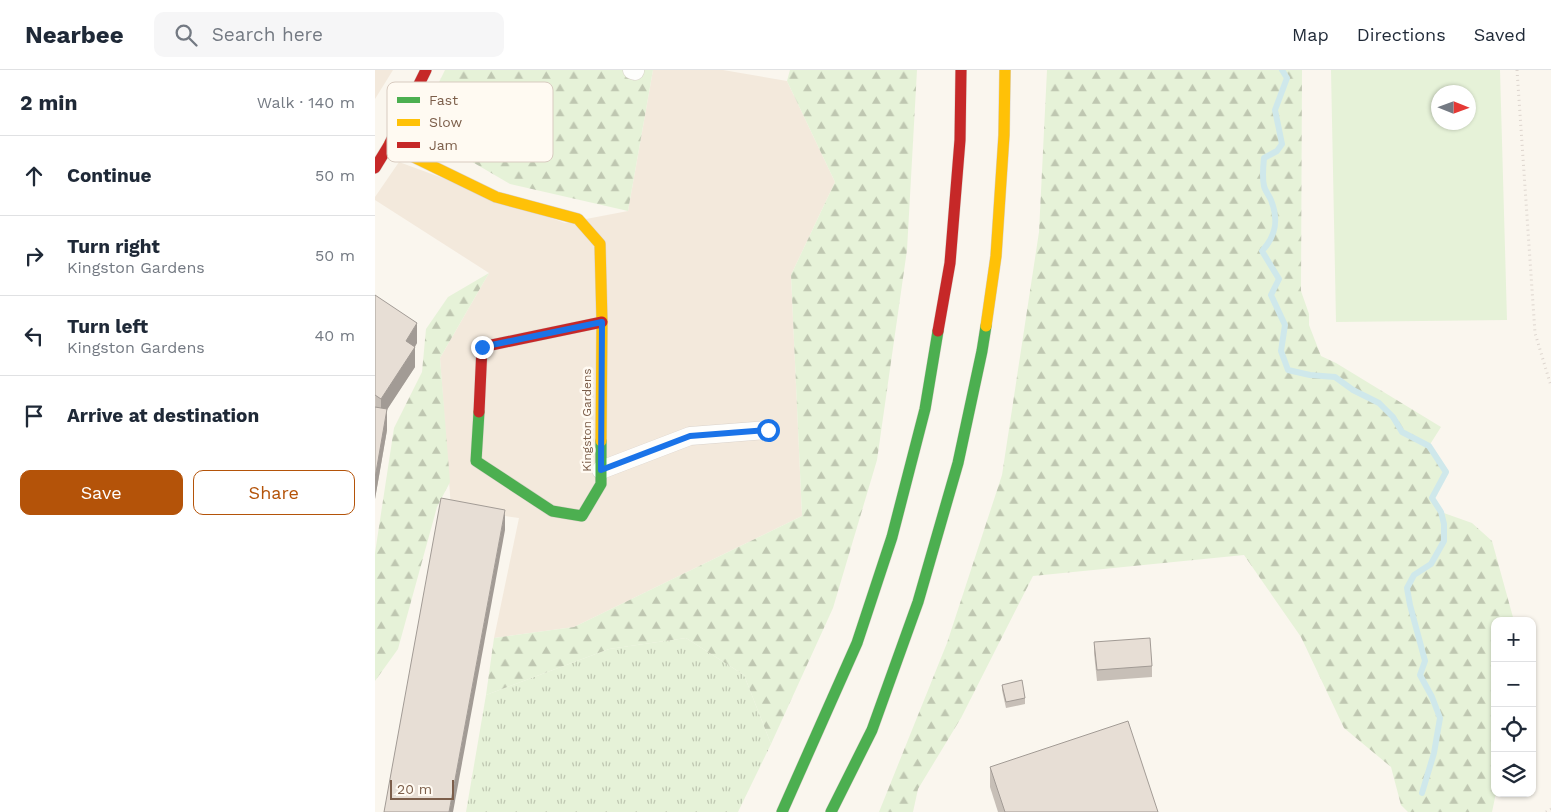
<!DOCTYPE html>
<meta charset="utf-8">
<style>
body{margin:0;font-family:"Work Sans",sans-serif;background:#f6f6f7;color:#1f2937}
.controls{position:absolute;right:15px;bottom:15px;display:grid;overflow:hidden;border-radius:10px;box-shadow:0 1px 4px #0004}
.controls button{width:45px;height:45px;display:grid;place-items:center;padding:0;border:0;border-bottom:1px solid #e0e1e3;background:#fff;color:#1f2937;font:25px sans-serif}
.compass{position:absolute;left:1056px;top:15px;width:45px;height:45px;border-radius:50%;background:#fff;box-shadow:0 1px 4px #0004;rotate:91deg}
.scale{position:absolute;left:15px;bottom:12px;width:64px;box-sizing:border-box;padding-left:5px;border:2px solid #7c5e4a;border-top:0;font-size:14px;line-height:18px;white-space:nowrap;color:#7c5e4a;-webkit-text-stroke:4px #fffaf2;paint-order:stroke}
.stop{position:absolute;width:15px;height:15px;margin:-11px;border:4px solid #1a73e8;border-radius:50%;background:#fff}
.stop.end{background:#1a73e8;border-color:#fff;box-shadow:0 1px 5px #0008}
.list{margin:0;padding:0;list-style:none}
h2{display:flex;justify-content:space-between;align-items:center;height:65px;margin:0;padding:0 20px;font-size:21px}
h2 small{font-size:16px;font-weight:400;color:#747a83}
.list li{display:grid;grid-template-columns:32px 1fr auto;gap:15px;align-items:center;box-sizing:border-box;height:80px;padding:0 20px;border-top:1px solid #e0e1e3}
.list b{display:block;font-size:19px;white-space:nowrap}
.list p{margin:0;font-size:16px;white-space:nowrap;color:#747a83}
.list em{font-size:16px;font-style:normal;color:#747a83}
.actions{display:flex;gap:10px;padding:15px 20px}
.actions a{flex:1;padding:11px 0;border:1px solid #b45309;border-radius:10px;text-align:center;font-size:18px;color:#b45309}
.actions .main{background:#b45309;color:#fff}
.icon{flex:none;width:28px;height:28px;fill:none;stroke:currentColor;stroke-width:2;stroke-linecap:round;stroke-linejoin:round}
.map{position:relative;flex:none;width:1176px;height:742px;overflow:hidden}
header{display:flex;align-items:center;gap:30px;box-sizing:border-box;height:70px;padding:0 25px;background:#fff;border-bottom:1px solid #e0e1e3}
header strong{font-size:24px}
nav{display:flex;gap:28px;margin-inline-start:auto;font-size:18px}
.search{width:350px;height:45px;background:#f6f6f7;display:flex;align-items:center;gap:12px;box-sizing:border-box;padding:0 18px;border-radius:10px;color:#747a83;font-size:19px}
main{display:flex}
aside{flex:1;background:#fff}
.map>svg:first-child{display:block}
.residential{fill:#f3e9dc}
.grass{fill:url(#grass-tufts)}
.forest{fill:url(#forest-firs)}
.pitch{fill:#e6f2d8;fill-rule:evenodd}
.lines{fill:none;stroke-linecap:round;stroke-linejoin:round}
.stream{stroke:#cfe8eb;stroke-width:6}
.street-casing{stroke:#dad3cc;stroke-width:19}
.fast-casing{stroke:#dad2ca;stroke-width:12}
.slow-casing{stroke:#dad2ca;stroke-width:12}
.jam-casing{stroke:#dad2ca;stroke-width:12}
.path{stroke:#ddd5ce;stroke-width:3;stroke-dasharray:1 4;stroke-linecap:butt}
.street{stroke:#fefefc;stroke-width:18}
.fast{stroke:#4caf50;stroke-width:11}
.slow{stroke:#ffc107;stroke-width:11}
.jam{stroke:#c62828;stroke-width:11}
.wall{fill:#c7bfb7}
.shaded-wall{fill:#a29b95}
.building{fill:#e7ded5;stroke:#a29b95}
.route{stroke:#1a73e8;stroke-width:6}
.labels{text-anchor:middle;stroke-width:5;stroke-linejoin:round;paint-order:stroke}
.street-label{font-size:12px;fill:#7c5e4a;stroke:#fffaf2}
.key{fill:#fffaf2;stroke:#d8cbc0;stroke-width:1}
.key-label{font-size:14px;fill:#7c5e4a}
</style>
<header>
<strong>Nearbee</strong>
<div class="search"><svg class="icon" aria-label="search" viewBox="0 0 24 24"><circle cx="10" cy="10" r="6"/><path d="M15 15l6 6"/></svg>Search here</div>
<nav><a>Map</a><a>Directions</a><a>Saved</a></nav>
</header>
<main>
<aside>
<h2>2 min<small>Walk · 140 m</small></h2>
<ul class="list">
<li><svg class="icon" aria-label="ahead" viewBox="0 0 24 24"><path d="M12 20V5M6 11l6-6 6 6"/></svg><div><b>Continue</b></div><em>50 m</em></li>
<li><svg class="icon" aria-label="right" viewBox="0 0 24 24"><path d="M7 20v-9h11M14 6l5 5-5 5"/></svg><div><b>Turn right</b><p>Kingston Gardens</p></div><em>50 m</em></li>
<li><svg class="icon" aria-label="left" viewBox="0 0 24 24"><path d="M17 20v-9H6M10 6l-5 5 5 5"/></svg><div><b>Turn left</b><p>Kingston Gardens</p></div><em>40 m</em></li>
<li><svg class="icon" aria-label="arrive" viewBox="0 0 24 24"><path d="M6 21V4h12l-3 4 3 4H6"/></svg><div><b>Arrive at destination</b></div></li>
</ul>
<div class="actions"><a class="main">Save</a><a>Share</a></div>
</aside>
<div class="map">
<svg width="1176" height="742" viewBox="0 0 1176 742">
<defs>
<pattern id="grass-tufts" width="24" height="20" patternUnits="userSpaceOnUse" patternTransform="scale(1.25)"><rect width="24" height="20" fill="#e6f2d8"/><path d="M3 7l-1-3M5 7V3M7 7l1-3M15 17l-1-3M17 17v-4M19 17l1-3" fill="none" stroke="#bfc7b1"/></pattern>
<pattern id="forest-firs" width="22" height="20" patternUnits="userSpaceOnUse" patternTransform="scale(1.25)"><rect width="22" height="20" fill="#e6f2d8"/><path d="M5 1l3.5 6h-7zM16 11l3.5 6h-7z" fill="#bfc7b1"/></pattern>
</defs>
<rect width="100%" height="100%" fill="#faf6ee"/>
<!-- residential -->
<g class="residential">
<polygon points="0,0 18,0 0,29"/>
<polygon points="278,0 348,0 412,11 460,112 416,205 427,446 199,557 119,568 144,448 76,438 65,288 114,203 0,130 0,127 24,92 190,153 253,141"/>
</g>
<!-- grass -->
<polygon class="grass" points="311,568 369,605 396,674 363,742 91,742 111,625 234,579"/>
<!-- forest -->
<g class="forest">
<polygon points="70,0 278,0 253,141 135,114 41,59"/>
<polygon points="415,0 542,0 532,180 502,390 458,538 396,674 369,605 311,568 234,579 111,625 119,568 199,557 427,446 416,205 460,112 412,11"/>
<polygon points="672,0 927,0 926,221 934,244 934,255 946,286 961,293 1066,357 1054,376 1071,402 1057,428 1066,442 1097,453 1117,471 1139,551 1120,551 1121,723 1117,742 1033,742 1026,735 1016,697 969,658 926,567 869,485 658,506 586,648 543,719 538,742 504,742 572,573 627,405 664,162"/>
<polygon points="114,203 65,288 75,412 62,437 23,579 0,611 0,483 19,358 47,302 51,259 73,227"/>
</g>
<!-- pitch -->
<path class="pitch" d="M956,0H1125L1132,250L961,252ZM1064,22H1094V52H1064Z"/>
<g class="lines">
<!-- stream -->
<path class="stream" d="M907,0L912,8L900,40L907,74L902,81L889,88C888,98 887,107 889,116C890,121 894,125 896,130C904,150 901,166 887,181L904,209L896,225L910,255L906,281L913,300L935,305L960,307L978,320L1004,333L1018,347L1027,362L1054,376L1071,402L1057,428L1066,442L1069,454V471L1056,494L1039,505L1032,518L1035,535L1050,591L1045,605L1057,627L1065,648L1059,683L1047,723"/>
<defs>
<g id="street">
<polyline points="257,0 260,1"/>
<polyline points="226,400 315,366 393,360"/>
</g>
<g id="fast">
<polyline points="104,342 101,391 177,441 207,446 226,414 226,371"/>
<polyline points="407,742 482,573 517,467 550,339 563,261"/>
<polyline points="456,742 497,660 543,532 583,393 607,281 611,256"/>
</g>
<g id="slow">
<polyline points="14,75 121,127 203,149 225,174 227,252 226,371"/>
<polyline points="611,256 621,186 629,65 630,0"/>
</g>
<g id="jam">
<polyline points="0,98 14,75 51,0"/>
<polyline points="563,261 575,193 585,70 586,0"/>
<polyline points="104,342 107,277 227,252"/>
</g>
</defs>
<!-- street casing -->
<use href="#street" class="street-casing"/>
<!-- fast casing -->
<use href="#fast" class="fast-casing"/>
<!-- slow casing -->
<use href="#slow" class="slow-casing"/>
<!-- jam casing -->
<use href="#jam" class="jam-casing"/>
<!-- path -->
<g class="path">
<polyline points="1142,0 1160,263 1176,316"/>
<polyline points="1171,742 1176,739"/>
</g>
<!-- street -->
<use href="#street" class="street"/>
<!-- fast -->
<use href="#fast" class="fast"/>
<!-- slow -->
<use href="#slow" class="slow"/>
<!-- jam -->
<use href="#jam" class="jam"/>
</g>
<!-- wall -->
<g class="wall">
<polygon points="0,225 42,273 40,277 40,297 12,339 12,360 0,429"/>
<polygon points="719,572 777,596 777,607 722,611 719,583"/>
<polygon points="627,615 650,628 650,634 631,638 627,620"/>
<polygon points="615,697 783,742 623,742 615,717"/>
</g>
<!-- shaded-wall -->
<g class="shaded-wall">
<polygon points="42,253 42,273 31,291 31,271"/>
<polygon points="40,277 40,297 6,349 6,329"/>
<polygon points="12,339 12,360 0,429 0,408"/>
<polygon points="130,440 130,460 78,742 74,742"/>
</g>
<!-- building -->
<g class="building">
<polygon points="0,225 42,253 31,271 40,277 6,329 0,325"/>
<polygon points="0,337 12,339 0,408"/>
<polygon points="66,428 130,440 74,742 9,742"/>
<polygon points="775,568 777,596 722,600 719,572"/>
<polygon points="647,610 650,628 631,632 627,615"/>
<polygon points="753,651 783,742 630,742 615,697"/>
</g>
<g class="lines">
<!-- route -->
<polyline class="route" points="107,277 227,252 226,400 315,366 393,360"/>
</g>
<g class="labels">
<!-- street labels -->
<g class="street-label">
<text transform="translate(212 350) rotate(-90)" y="4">Kingston Gardens</text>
</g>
</g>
<!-- legend -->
<rect x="12" y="12" width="166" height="80" rx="8" class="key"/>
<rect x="22" y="27" width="23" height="6" fill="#4caf50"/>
<rect x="22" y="49" width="23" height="7" fill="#ffc107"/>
<rect x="22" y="72" width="23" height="6" fill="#c62828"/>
<g class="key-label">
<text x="54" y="35">Fast</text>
<text x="54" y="57">Slow</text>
<text x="54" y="80">Jam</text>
</g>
</svg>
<div class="controls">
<button>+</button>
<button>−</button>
<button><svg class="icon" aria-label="locate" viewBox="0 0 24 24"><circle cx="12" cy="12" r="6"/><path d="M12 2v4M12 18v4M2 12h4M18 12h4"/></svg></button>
<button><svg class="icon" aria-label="layers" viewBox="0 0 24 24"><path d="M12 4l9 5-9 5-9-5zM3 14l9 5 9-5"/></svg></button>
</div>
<svg class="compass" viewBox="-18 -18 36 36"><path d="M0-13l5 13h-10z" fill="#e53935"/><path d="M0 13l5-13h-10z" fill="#747a83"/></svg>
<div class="scale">20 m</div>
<div class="stop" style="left:393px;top:360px"></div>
<div class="stop end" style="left:107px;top:277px"></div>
</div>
</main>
